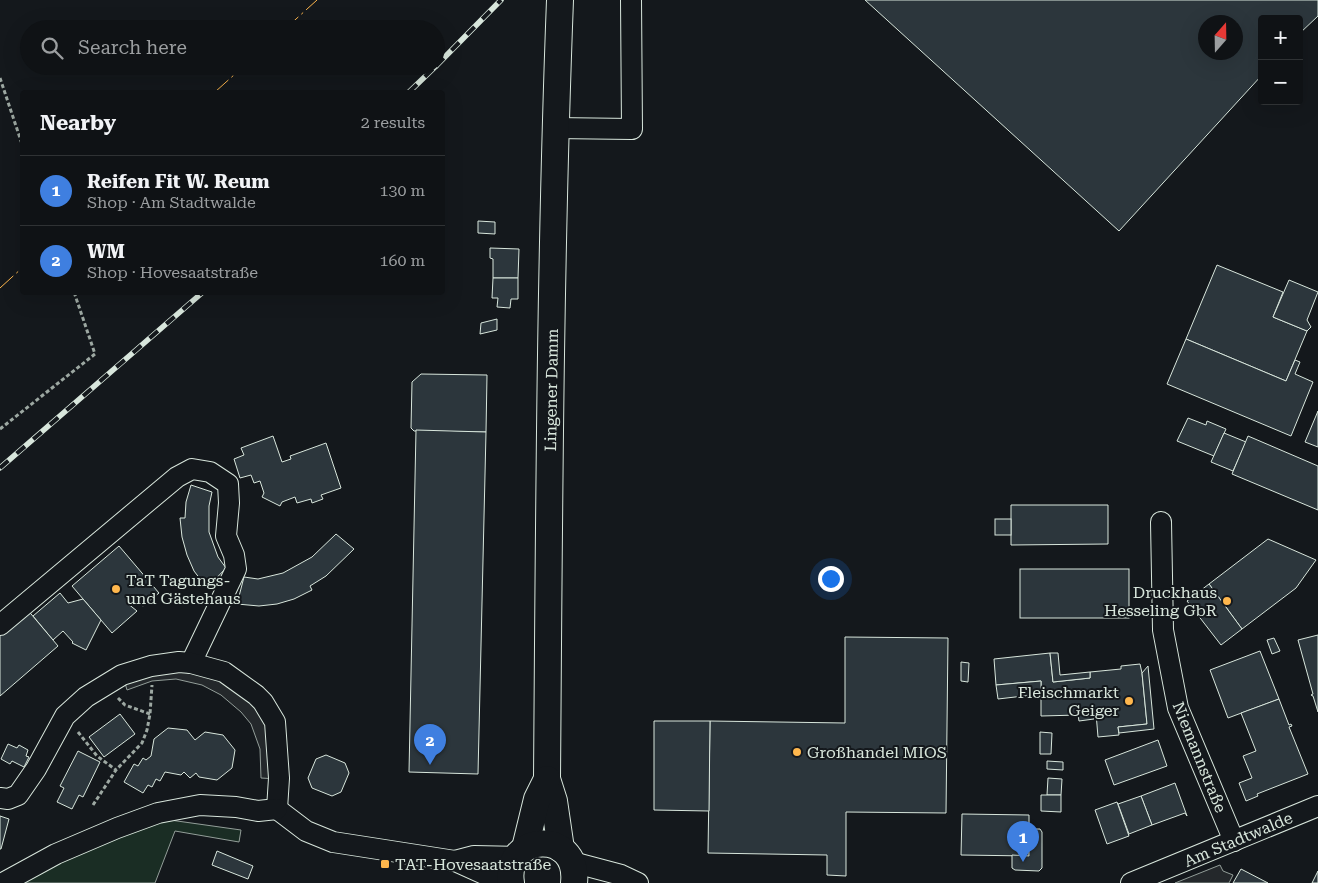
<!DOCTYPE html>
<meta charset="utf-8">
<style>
body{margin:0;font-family:"Roboto Serif",serif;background:#1d2022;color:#f1f3f6}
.controls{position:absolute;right:15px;top:15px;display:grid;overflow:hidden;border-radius:5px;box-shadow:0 5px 20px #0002}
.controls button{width:45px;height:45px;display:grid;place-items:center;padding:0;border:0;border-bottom:1px solid #2f3234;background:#0f1215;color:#f1f3f6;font:25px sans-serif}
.compass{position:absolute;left:1198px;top:15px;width:45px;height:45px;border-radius:50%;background:#0f1215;box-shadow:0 5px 20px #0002;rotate:20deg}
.you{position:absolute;left:830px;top:578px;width:18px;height:18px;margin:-12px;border:4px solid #fff;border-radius:50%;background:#1a73e8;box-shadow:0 0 0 8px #1a73e833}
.badge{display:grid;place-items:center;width:32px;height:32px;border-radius:50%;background:#2563eb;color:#fff;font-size:16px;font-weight:700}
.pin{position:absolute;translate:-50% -41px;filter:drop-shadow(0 1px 2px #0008)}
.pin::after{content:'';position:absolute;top:26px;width:18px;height:15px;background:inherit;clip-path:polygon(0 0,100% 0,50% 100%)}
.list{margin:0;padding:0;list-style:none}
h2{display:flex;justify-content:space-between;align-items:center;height:65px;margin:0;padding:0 20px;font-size:21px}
h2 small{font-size:16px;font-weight:400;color:#9b9ea0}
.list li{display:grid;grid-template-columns:32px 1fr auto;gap:15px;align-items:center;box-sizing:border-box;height:70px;padding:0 20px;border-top:1px solid #2f3234}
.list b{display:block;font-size:19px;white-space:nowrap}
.list p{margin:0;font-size:16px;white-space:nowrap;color:#9b9ea0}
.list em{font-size:16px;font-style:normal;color:#9b9ea0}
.icon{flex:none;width:28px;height:28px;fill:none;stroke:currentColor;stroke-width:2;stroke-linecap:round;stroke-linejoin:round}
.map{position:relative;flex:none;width:1318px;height:883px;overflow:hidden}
.search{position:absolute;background:#0f1215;box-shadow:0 5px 20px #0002;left:20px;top:20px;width:425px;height:55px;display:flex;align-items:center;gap:12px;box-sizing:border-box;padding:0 18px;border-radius:28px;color:#9b9ea0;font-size:19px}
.panel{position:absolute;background:#0f1215;box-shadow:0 5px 20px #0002;left:20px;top:90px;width:425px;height:205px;border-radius:5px}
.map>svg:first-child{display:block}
.green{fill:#1a2d24;stroke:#939e99}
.parking{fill:#24282b;stroke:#939e99}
.building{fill:#2c363c;stroke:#d8e6dc;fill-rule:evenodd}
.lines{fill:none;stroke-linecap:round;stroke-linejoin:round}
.minor-casing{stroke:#d8e6dc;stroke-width:22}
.major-casing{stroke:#d8e6dc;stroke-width:28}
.path{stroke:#9da8a2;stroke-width:3;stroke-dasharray:4 2.5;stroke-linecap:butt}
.minor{stroke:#14181c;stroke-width:20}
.major{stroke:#14181c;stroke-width:26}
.rail-casing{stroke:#d8e6dc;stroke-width:5.5}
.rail{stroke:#14181c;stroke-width:4;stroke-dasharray:11;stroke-linecap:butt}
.power{stroke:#ffb74d;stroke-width:1;stroke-dasharray:18 4 2.5 4;stroke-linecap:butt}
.poi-dot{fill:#ffb74d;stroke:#14181c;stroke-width:2}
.labels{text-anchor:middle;stroke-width:4;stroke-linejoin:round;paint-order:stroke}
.street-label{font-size:16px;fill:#d8e6dc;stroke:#14181c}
.poi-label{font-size:16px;fill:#d8e6dc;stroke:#14181c;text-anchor:start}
</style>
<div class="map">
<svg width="1318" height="883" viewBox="0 0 1318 883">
<rect width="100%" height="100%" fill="#14181c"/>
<!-- green -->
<polygon class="green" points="170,820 241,830 239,842 175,831 155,883 16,883 126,830"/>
<!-- parking -->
<g class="parking">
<polygon points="152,669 209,673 250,699 269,723 277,779 261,778 260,749 251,724 241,712 221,695 202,685 176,679 152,681 127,690 123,676"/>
<polygon points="1220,865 1223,871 1233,875 1229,883 1175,883"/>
</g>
<!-- building -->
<g class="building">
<path d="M865,0H1318V16L1299,34V19H1262V75L1119,231ZM1206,22H1236V52H1206Z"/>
<polygon points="478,221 495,222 495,234 478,233"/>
<polygon points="490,248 519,249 518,278 493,278 493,259 490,258"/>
<polygon points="1217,265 1283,292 1273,317 1307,331 1286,381 1186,339"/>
<polygon points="493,278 518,278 518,299 511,299 510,308 497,307 498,298 492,298"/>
<polygon points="1289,280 1318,292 1307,320 1311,327 1307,331 1273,317"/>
<polygon points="497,319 497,330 480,334 481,323"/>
<polygon points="1186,339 1286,381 1295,360 1300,362 1295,374 1313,382 1291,436 1167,384"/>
<polygon points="421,374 487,375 486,432 414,431 411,428 412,382"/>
<polygon points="1318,411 1318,447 1305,442"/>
<polygon points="1188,418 1206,425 1207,421 1226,429 1214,456 1177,441"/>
<polygon points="416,430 486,432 478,774 409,772"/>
<polygon points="1224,433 1246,442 1233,471 1211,462"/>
<polygon points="273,436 282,462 291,459 290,456 326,443 341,488 321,495 323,499 312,503 311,499 297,503 295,497 282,502 280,506 262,497 264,493 260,481 254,483 251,475 240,478 234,459 244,455 241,448"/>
<polygon points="1248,436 1318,466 1318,510 1232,474"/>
<polygon points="191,485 212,492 209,506 209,532 218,557 226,568 207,588 194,571 187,555 182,537 180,518 185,518 186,502"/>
<polygon points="1011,505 1108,505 1108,544 1011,545"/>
<rect x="995" y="519" width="16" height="16"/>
<polygon points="336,534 354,549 326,576 310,586 312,590 294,599 277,604 259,606 237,604 244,577 258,579 283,573 312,557"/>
<polygon points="1268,539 1316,560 1296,588 1242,629 1209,584"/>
<polygon points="119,546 159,593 143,606 131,597 127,603 137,611 112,633 72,586"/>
<rect x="1020" y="569" width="109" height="49"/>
<polygon points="1209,584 1242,629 1221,645 1187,601"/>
<polygon points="60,593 68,603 83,599 101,620 86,650 72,643 73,642 63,631 53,640 33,616"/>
<polygon points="26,608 58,646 0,696 0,630"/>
<polygon points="1318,635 1318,712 1313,696 1311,695 1313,694 1298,640"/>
<polygon points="845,637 948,638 946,813 846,812 846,876 827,875 827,855 708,853 710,721 845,723"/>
<polygon points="1274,638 1280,651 1272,654 1267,640"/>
<polygon points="1260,651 1279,699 1228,718 1210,670"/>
<polygon points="1050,653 1053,682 1090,678 1090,672 1121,669 1121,666 1140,664 1142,673 1147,724 1118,727 1119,735 1098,737 1096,713 1093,713 1094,719 1079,721 1078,715 1041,716 1041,681 996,685 994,659"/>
<polygon points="1050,653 1058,653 1060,675 1090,672 1090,678 1053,682"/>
<polygon points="961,662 969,663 968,682 961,681"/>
<polygon points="1148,666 1154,729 1119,733 1118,727 1147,724 1142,673"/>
<polygon points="1041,681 1041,694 998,699 996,685"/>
<polygon points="1279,699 1289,725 1291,724 1292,726 1289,727 1308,774 1257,794 1258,796 1246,801 1239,783 1252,778 1243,756 1256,751 1241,713"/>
<polygon points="120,714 135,734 104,757 89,737"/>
<polygon points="654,721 710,721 709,811 654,810"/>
<polygon points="168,728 187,730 195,740 205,732 223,735 235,750 232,768 217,780 199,777 196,773 190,778 184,772 181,775 165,772 160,781 156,779 152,787 148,785 143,793 124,782 134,764 138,766 143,758 146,760 151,756 154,739"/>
<polygon points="1040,732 1052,733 1051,754 1040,754"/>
<polygon points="1158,740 1167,766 1114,785 1105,760"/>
<polygon points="8,744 17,748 19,745 28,750 26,756 29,757 24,767 12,761 10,764 1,759"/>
<polygon points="78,751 100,762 83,797 79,795 72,809 57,802 64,788 60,786"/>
<polygon points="326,755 345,763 349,773 341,792 332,796 312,788 308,778 316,759"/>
<polygon points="1047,761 1063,762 1063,770 1047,769"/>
<polygon points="1048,778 1062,779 1061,795 1047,795"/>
<polygon points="1175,783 1187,816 1185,813 1152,825 1141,796"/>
<polygon points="1041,795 1061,795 1061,812 1041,811"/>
<polygon points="1141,796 1152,825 1129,834 1118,804"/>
<polygon points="1117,802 1129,836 1107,844 1095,810"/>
<polygon points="962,814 1029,815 1029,856 961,855"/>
<polygon points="0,816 9,819 1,849 0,849"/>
<polygon points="1029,829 1040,829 1042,832 1042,868 1039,871 1015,870 1012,868 1012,855 1029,856"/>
<polygon points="217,851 253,866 248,879 212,865"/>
<polygon points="1241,869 1268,883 1233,883"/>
<polygon points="1318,871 1318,883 1312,883"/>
</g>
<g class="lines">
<defs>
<g id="minor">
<polyline points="555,128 632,129 631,0"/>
<polyline points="1161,522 1163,630 1178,708 1234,841"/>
<polyline points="0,625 177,477 192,469 210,472 228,484 229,503 226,536 234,555 236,569 191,663"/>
<polyline points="0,798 8,799 18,795 36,769 65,716 86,697 122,675 151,666 179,662 191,663 224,672 256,695 263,702 275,722 279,778 277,809"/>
<polyline points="277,809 306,831 333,842 455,861 504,883"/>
<polyline points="455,861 474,856 516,857"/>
<polyline points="572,862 621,875 638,883"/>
<polyline points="3,883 56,854 117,828 158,813 200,805 236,807 258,811 277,809"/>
<polyline points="1131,883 1318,806"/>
</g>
<g id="major">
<path d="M560,0C550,260 549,520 547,779L554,801L561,849"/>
<polyline points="525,848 537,799 547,779"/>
<path d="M511,883C503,833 580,828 574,883"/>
</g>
</defs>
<!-- minor casing -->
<use href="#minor" class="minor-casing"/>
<!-- major casing -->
<use href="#major" class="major-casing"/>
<!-- path -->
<g class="path">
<polyline points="0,78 22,144"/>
<polyline points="0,429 95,354 74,292"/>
<polyline points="118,698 125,705 150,714"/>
<polyline points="78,732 97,756 116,770"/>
<polyline points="93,805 116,770 142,743 147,730 150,714 152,685"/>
</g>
<!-- minor -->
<use href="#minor" class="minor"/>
<!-- major -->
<use href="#major" class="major"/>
<defs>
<g id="rail">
<polyline points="436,66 501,0"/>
<polyline points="409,92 436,66"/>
<polyline points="0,468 203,292"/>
</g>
</defs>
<!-- rail casing -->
<use href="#rail" class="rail-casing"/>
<!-- rail -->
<use href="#rail" class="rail"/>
<!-- power -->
<g class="power">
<polyline points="285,29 317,0"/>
<polyline points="215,92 244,66"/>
<polyline points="0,288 22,268"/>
</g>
</g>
<!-- markers -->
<g class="poi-dot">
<circle cx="116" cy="589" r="5"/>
<circle cx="1227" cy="601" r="5"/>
<circle cx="1129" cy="701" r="5"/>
<circle cx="797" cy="752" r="5"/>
<rect x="380" y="859" width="10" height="10" rx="2.5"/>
</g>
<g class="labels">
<!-- street labels -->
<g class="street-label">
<text transform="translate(551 390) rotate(-89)" y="6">Lingener Damm</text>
<text transform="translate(1200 757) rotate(68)" y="6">Niemannstraße</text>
<text transform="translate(1238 839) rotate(-23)" y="6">Am Stadtwalde</text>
</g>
<!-- poi labels -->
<g class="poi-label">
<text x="126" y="586">TaT Tagungs-<tspan x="126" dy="18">und Gästehaus</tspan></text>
<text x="1217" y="598" text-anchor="end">Druckhaus<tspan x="1217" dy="18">Hesseling GbR</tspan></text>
<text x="1119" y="698" text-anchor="end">Fleischmarkt<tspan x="1119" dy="18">Geiger</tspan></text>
<text x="807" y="758">Großhandel MIOS</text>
<text x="395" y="870">TAT-Hovesaatstraße</text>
</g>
</g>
</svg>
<div class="controls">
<button>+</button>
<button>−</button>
</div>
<svg class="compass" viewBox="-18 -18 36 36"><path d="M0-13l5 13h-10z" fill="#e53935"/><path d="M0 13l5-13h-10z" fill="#9b9ea0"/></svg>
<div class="you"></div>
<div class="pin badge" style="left:1023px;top:862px;background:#3f7fe0">1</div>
<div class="pin badge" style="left:430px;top:765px;background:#3f7fe0">2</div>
<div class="search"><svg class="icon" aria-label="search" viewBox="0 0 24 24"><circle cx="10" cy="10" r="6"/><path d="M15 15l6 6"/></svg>Search here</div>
<section class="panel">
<h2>Nearby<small>2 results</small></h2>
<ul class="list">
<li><span class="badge" style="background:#3f7fe0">1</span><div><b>Reifen Fit W. Reum</b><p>Shop · Am Stadtwalde</p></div><em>130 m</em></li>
<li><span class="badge" style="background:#3f7fe0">2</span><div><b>WM</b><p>Shop · Hovesaatstraße</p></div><em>160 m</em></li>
</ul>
</section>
</div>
